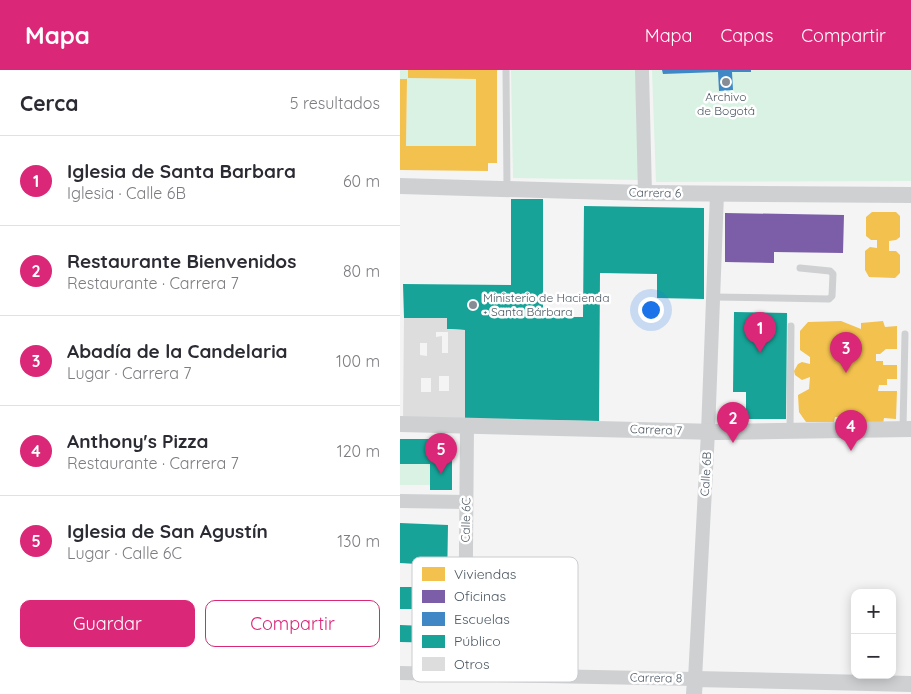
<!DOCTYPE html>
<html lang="es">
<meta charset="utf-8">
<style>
body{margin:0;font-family:Quicksand,sans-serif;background:#f7f7f7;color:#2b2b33}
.controls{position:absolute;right:15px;bottom:15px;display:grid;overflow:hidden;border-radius:10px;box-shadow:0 2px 12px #0003}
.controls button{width:45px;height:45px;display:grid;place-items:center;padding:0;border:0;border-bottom:1px solid #e1e1e2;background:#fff;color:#2b2b33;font:25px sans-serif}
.you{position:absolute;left:250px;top:239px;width:18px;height:18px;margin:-12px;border:4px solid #fff;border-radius:50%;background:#1a73e8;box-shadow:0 0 0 8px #1a73e833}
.badge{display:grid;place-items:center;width:32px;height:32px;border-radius:50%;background:#db2777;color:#fff;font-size:16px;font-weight:700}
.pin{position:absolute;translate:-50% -41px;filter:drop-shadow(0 1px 2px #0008)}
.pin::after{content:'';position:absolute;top:26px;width:18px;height:15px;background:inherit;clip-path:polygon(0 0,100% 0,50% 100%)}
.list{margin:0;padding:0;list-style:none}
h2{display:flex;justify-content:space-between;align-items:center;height:65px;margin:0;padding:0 20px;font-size:21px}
h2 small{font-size:16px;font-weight:400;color:#7c7c81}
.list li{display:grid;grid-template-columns:32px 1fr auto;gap:15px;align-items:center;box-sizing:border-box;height:90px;padding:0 20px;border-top:1px solid #e1e1e2}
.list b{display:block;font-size:19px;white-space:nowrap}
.list p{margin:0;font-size:16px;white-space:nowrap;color:#7c7c81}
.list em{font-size:16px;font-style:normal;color:#7c7c81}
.actions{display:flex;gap:10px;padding:15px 20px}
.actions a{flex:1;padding:11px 0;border:1px solid #db2777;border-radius:10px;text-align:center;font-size:18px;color:#db2777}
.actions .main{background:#db2777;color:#fff}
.map{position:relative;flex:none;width:511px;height:624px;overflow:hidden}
header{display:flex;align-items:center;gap:30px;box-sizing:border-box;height:70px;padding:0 25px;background:#db2777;color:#fff}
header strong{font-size:24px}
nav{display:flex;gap:28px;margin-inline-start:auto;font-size:18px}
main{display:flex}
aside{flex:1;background:#fff}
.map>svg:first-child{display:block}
.green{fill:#d9f2e3}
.homes{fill:#f2c14e}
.offices{fill:#7b5ea7}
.schools{fill:#3f88c5}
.public{fill:#17a398}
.building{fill:#ddddde;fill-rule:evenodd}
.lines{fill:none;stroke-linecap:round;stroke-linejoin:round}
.service{stroke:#ced0d2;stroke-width:7}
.minor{stroke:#ced0d2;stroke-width:14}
.tertiary{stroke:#ced0d2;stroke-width:16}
.poi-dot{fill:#868d94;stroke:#fff;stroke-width:2}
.labels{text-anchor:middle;stroke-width:5;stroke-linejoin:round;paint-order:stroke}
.poi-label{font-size:12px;fill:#4a5661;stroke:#fff}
.street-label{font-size:12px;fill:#4a5661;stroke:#fff}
.key{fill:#fff;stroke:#c9ccd0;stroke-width:1}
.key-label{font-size:14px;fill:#4a5661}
</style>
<header>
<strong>Mapa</strong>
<nav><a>Mapa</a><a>Capas</a><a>Compartir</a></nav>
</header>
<main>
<aside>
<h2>Cerca<small>5 resultados</small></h2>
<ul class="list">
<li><span class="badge">1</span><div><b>Iglesia de Santa Barbara</b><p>Iglesia · Calle 6B</p></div><em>60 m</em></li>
<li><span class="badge">2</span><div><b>Restaurante Bienvenidos</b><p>Restaurante · Carrera 7</p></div><em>80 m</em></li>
<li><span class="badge">3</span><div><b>Abadía de la Candelaria</b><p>Lugar · Carrera 7</p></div><em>100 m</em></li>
<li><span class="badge">4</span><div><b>Anthony's Pizza</b><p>Restaurante · Carrera 7</p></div><em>120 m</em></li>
<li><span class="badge">5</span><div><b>Iglesia de San Agustín</b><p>Lugar · Calle 6C</p></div><em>130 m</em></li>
</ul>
<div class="actions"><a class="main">Guardar</a><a>Compartir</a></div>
</aside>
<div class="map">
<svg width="511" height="624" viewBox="0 0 511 624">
<rect width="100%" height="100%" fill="#f4f4f4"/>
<!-- green -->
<g class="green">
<polygon points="0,0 8,0 9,8 76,9 76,76 6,76 7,10 0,9"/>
<polygon points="111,0 236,0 240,110 113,108"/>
<polygon points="252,0 511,0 511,111 256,112"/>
<rect x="0" y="394" width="30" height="21"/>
</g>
<!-- homes -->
<g class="homes">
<polygon points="8,0 97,0 97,93 88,93 88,101 0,100 0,9 7,9 6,76 76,76 76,9 8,8"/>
<polygon points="472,142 496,142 500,146 500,167 496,170 489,171 489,181 496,181 500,185 500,203 495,208 469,207 465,200 465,181 470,177 477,178 477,170 471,170 466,166 466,147"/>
<polygon points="441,251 461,259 461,253 483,251 485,257 497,256 497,279 486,279 480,284 476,284 476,291 483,291 483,295 497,295 497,309 487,309 487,315 479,315 478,321 497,321 496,349 484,348 483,354 461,354 461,348 452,353 444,353 439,347 435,347 434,352 406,352 399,342 398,325 409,319 410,307 402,310 395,305 394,301 398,294 402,292 410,294 410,287 400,280 400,261 408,252"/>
</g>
<!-- offices -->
<polygon class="offices" points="325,143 444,145 443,183 374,182 374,193 325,192"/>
<!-- schools -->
<polygon class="schools" points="262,0 351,0 351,2 332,2 333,20 319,21 318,2 263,4"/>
<!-- public -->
<g class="public">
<polygon points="111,129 143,129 143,247 183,247 184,136 304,138 304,229 257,228 257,204 200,203 199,351 65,349 65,260 47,259 47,248 4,248 3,214 111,215"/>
<polygon points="334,242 387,243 386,349 346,349 346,322 333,322"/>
<polygon points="0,369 52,369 52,420 30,420 30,394 0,394"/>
<polygon points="0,453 48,455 46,573 0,572 0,555 25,556 25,539 0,539 0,517 16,517 17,494 0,493"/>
</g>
<!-- building -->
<path class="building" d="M4,248H47V259L65,260V349H3ZM36,262H48V283H42V266L36,267ZM20,273H27V286L20,285ZM39,306H49V321H39ZM21,308H31V322H21Z"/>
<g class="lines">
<!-- service -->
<g class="service">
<polyline points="106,0 107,118"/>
<polyline points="314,227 429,229 432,226 433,204 430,201 400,198"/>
<polyline points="503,358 505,264"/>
<polyline points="390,361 391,256"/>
</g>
<!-- minor -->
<g class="minor">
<polyline points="242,0 245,123"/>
<polyline points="0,431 66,432"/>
<polyline points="0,603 295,609 308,362 317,124"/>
<polyline points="65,604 67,355"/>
</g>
<!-- tertiary -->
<g class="tertiary">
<polyline points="0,116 245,123 511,125"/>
<polyline points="0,354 317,362 511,359"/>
<polyline points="294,624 295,609 511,614"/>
</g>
</g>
<!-- markers -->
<g class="poi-dot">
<circle cx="326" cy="12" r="5"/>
<circle cx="73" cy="235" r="5"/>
</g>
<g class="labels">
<!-- poi labels -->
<g class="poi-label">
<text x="326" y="31">Archivo<tspan x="326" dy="14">de Bogotá</tspan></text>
<text x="83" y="232" text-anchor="start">Ministerio de Hacienda<tspan x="83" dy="14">- Santa Bárbara</tspan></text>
</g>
<!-- street labels -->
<g class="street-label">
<text transform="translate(255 123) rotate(1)" y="4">Carrera 6</text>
<text transform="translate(256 360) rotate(2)" y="4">Carrera 7</text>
<text transform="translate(306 404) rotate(-87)" y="4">Calle 6B</text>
<text transform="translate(66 450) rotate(-89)" y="4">Calle 6C</text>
<text transform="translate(256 608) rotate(1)" y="4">Carrera 8</text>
</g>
</g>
<!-- legend -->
<rect x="12" y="487" width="166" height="125" rx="8" class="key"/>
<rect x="22" y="497" width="23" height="14" fill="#f2c14e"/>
<rect x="22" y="520" width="23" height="13" fill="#7b5ea7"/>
<rect x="22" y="542" width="23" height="14" fill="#3f88c5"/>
<rect x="22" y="565" width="23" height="13" fill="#17a398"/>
<rect x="22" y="587" width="23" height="14" fill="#ddddde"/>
<g class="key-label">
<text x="54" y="509">Viviendas</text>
<text x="54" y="531">Oficinas</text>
<text x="54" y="554">Escuelas</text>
<text x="54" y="576">Público</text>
<text x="54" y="599">Otros</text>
</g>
</svg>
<div class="controls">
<button>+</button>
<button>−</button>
</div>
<div class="you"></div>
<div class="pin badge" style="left:360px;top:283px">1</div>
<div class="pin badge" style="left:333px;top:373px">2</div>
<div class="pin badge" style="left:446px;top:303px">3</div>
<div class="pin badge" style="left:451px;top:381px">4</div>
<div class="pin badge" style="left:41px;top:404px">5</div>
</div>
</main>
